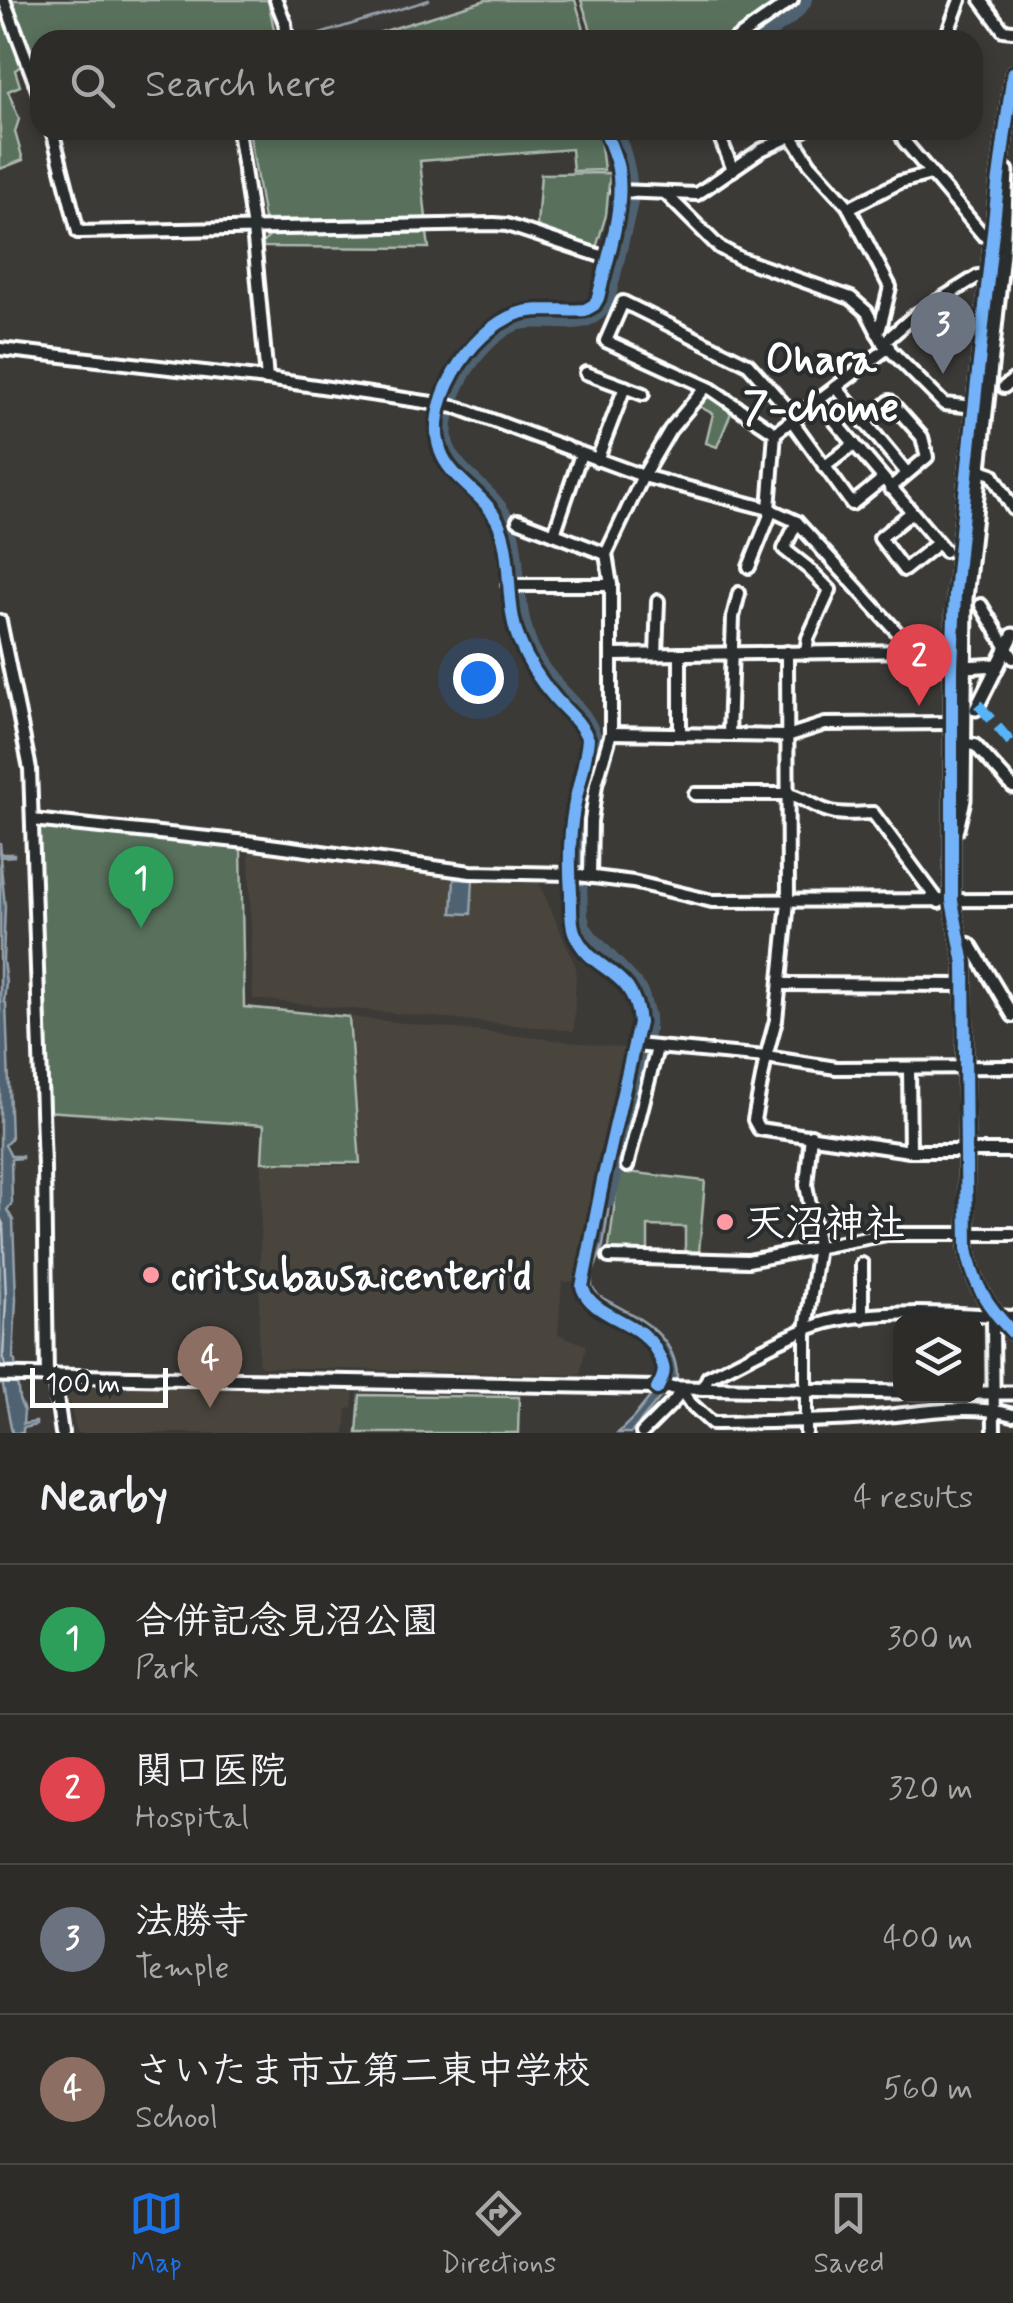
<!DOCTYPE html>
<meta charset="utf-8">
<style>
body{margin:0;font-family:Mynerve,"Klee One",sans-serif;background:#393835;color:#f1f3f6}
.controls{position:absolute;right:30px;bottom:30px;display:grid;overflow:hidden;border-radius:20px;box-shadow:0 5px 15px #0003}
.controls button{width:90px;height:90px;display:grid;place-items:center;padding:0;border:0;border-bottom:2px solid #484846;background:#2d2c29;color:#f1f3f6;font:50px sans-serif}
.scale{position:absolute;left:30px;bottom:25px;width:138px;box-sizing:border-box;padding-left:10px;border:5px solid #fff;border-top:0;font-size:28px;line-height:35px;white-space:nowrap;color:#fff;-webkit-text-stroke:8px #2a2d2e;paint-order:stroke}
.you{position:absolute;left:478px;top:678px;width:35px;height:35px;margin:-25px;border:8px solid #fff;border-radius:50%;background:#1a73e8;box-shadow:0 0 0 15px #1a73e833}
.badge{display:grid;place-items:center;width:65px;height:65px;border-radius:50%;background:#1a73e8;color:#fff;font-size:32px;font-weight:700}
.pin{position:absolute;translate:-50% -82px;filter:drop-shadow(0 2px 5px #0008)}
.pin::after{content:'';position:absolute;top:52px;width:35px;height:30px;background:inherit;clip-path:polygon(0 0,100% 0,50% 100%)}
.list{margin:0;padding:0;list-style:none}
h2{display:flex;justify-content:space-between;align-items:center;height:130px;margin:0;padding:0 40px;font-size:42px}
h2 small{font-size:32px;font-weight:400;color:#a7a7a8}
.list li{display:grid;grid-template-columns:65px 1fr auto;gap:30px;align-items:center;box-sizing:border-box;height:150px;padding:0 40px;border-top:2px solid #484846}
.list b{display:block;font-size:38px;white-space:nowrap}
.list p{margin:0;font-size:32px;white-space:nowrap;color:#a7a7a8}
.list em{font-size:32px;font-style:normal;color:#a7a7a8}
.icon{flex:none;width:55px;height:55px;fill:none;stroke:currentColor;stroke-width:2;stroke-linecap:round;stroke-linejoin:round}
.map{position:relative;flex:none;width:1013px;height:1433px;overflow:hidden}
.search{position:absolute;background:#2d2c29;box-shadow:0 5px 15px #0003;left:30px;right:30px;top:30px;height:110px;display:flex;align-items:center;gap:25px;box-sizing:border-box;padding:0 35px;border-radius:30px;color:#a7a7a8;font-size:38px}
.sheet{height:730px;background:#2d2c29}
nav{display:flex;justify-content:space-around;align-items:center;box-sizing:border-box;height:140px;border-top:2px solid #484846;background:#2d2c29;font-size:28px;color:#a7a7a8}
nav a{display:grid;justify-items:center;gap:5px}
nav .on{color:#1a73e8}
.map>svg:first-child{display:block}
.built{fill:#48443d}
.green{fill:#58705c;stroke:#acb8ae;stroke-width:2.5}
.water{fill:#4f6272;stroke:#95a1aa;stroke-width:2.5}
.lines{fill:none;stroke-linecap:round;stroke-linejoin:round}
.shore{stroke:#b9c0c7;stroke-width:2.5}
.stream{stroke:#95a1aa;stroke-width:2.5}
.river{stroke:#4f6272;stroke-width:18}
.minor-casing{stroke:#fff;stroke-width:18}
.tertiary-casing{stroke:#fff;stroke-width:19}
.minor{stroke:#2a2d2e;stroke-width:10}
.tertiary{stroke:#2a2d2e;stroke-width:11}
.quiet{stroke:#56b5f8;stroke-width:10;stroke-dasharray:20 10;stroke-linecap:butt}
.cycleway-casing{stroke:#2a2d2e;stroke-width:19}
.cycleway{stroke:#73b2f8;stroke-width:12}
.poi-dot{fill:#ff9aa2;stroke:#2a2d2e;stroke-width:4}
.labels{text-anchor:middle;stroke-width:8;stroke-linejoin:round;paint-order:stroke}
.poi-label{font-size:40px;font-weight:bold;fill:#fff;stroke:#2a2d2e;text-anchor:start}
.neighbourhood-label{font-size:42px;font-weight:bold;fill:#fff;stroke:#2a2d2e}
</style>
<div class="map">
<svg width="1013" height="1433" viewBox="0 0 1013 1433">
<rect width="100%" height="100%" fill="#3c3a37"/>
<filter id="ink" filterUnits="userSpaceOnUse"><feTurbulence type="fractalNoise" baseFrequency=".01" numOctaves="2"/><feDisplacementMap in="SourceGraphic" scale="20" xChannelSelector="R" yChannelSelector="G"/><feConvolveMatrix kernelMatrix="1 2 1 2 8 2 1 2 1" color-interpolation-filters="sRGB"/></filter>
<g filter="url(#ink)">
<!-- built -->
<g class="built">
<polygon points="253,850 486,876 537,878 576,967 574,1031 253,999 249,853"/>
<polygon points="351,1017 626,1048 574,1281 562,1282 558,1334 586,1345 580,1375 263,1367 258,1363 262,1164 362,1166"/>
<polygon points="65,1384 354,1392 352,1408 347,1409 345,1433 77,1433"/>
</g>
<!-- green -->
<g class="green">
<polygon points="12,0 268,0 276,39 40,40 40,77"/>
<polygon points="486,0 575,0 587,40 355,40"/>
<polygon points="581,0 786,0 722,40 594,40"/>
<polygon points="0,4 23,65 15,70 20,86 8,91 19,119 15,132 23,160 0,169"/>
<polygon points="249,130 599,130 604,170 573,171 571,149 420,161 426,218 264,220"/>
<polygon points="610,173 606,215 596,248 537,226 541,174"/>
<polygon points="427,233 429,248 263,247 263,242 270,236"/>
<polygon points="708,391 733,408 717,447 706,443 713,414 697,405"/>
<polygon points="36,825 241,848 244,1007 349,1017 360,1163 262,1162 264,1125 44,1111"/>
<polygon points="619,1171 705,1181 699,1252 694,1256 685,1255 685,1227 648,1226 648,1254 608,1255"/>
<polygon points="360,1395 519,1397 518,1433 357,1433"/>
</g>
<!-- water -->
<g class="water">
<polygon points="0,842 1,854 14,854 14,856 0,857 5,906 3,961 6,983 4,1002 6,1003 11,1139 5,1145 11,1156 22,1156 22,1158 11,1159 12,1203 7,1210 13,1220 16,1299 13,1359 15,1361 19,1399 24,1411 23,1424 36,1422 36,1425 23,1428 23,1433 12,1433 0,1370"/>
<polygon points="454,879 473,880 471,914 452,913"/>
<path d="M606,1177L613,1178L603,1246L592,1275V1287L599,1296C633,1315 676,1332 677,1377L631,1433H618L634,1417L669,1373C667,1359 662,1349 653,1338L596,1302L586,1287L584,1277L598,1231Z"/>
</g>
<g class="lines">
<!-- shore -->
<polyline class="shore" points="0,1218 3,1224 6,1299 3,1358 6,1367"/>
<!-- stream -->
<polyline class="stream" points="301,40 429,0"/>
<!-- river -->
<g class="river">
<path d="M752,40C769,28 793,18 803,0"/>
<path d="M607,1199L646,1029V1017L640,995L633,984L590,939L582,928L579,916L577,842L579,816L594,745C589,710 551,691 535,659C523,637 518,610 516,585C514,565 514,543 507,525C496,492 449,473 444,440C441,419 451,393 461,375C472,355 494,330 515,322C546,312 587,335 606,300L629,202C630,176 622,154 615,130"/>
</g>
<defs>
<g id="minor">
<polyline points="4,0 40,95"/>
<polyline points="276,0 285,23 287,40"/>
<polyline points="981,0 1003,30 1013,31"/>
<polyline points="735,40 792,0"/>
<polyline points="945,40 960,0"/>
<polyline points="52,130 78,232 494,224 507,225 607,258"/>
<polyline points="238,130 253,229 267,379"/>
<path d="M605,130C609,143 616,156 618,169C625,208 607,259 598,298L594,305L585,310C564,312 537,307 517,314C470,330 419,409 443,457C455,481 484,495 497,520C514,555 504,603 519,640C527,661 540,681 555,698C567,712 581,722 588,739C586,763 578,785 574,808C569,836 569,865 571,893C571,905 570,921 574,932C591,975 635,966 639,1023L603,1180L582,1287C593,1319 641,1319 657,1352C666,1369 666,1372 657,1389"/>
<polyline points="717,130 733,170"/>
<polyline points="899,130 904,141 983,235 993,236"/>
<polyline points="791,135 810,164 848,206 890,287 880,328 877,333"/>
<polyline points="618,191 697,194 761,150 804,130"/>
<polyline points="666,194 719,247 739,258 851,298 867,312 883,343 944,404 976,407"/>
<polyline points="849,208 900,182 931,174"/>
<polyline points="883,343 914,316 978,276 989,277"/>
<polyline points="0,349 267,379 439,404 459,408 643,476 769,509 797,522 929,667 957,667"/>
<polyline points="586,373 643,394"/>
<polyline points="836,387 907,473"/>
<polyline points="1004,387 1013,380"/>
<polyline points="818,401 945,551"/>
<polyline points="792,421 852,504 883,479"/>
<polyline points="865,423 890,401 922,437 927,457 890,488"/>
<polyline points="775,433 711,389 606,341 623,302 748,364 796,418"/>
<polyline points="597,460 625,387"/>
<polyline points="824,467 854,444"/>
<polyline points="980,470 992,474 1013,509"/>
<polyline points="769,509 775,433 889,347"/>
<polyline points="912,512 880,538 904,570 938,543"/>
<polyline points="518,520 606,554"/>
<polyline points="797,522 784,549 808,568 830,590 808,638 806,653"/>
<polyline points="554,534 581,454"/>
<polyline points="749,567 772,510"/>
<polyline points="508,585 611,585"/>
<polyline points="981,605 1013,658"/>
<polyline points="0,621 30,769 44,1167 47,1376"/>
<polyline points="787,652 788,902 776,1020 766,1057 754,1120 759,1129 910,1151 1013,1151"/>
<polyline points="656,654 658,601"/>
<polyline points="680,654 680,734"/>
<polyline points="612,655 916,651"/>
<polyline points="611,733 787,736 825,724 952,723"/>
<polyline points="729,735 733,617 739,593"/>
<polyline points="964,744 975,745 1013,787"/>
<path d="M695,794H788C802,797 814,807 828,811C842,816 858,813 873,813L939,902"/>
<polyline points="32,820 247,842 471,872 570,874 633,882 712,901 1013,900"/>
<polyline points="590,877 591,821 596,784 611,733 611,585 606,554 643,476 670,430 706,387"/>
<polyline points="961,943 969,944 972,947 1013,1016"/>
<polyline points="781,984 964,985"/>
<polyline points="635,1045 766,1057 836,1068 1013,1067"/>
<polyline points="909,1068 910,1151"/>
<polyline points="627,1166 657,1048"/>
<polyline points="609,1257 748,1261 887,1234 1013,1234"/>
<polyline points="862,1264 862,1317"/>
<polyline points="54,1376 62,1433"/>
<path d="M703,1389L708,1377C744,1360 791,1332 828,1322C880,1308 959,1314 1013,1317"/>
<path d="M642,1433L675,1400L680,1389L690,1403L712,1423C764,1422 815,1422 867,1418C915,1414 966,1402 1013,1415"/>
<polyline points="806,1433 806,1330 818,1246 806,1185 811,1135"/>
<polyline points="994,1433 993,1322 997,1316"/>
</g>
<g id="tertiary">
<path d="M1013,73L998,185L962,522L955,594L952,667V901L964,964L967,1248C972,1284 989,1308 1013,1333"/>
<polyline points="965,667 998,665"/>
<polyline points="976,709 1013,635"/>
<polyline points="957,829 964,800 966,599 1003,254 1007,171"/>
<polyline points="0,1375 900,1392"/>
<polyline points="976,1393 1013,1393"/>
</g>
</defs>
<!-- minor casing -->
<use href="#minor" class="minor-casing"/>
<!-- tertiary casing -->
<use href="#tertiary" class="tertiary-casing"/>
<!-- minor -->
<use href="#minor" class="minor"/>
<!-- tertiary -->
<use href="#tertiary" class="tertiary"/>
<!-- quiet -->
<polyline class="quiet" points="978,704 1013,745"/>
<defs>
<g id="cycleway">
<path d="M1013,73L998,185L962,522L955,594L952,667V901L964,964L967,1248C972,1284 989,1308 1013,1333"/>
<path d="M605,130C609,143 616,156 618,169C625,208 607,259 598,298L594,305L585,310C564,312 537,307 517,314C470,330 419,409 443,457C455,481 484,495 497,520C514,555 504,603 519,640C527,661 540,681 555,698C567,712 581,722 588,739C586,763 578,785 574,808C569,836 569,865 571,893C571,905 570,921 574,932C591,975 635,966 639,1023L603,1180L582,1287C593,1319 641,1319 657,1352C666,1369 666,1372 657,1389"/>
</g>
</defs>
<!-- cycleway casing -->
<use href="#cycleway" class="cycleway-casing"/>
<!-- cycleway -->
<use href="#cycleway" class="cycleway"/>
</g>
</g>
<!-- markers -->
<g class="poi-dot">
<circle cx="725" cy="1222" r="10"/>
<circle cx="151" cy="1275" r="10"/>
</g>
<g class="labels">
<!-- poi labels -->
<g class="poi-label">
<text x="745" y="1236">天沼神社</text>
<text x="171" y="1289">ciritsubausaicenteri'd</text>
</g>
<!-- neighbourhood labels -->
<g class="neighbourhood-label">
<text x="821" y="373">Ohara<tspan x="821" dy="48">7-chome</tspan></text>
</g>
</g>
</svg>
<div class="controls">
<button><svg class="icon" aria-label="layers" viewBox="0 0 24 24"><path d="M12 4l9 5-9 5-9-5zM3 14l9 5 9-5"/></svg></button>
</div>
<div class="scale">100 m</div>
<div class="you"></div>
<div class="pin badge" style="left:141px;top:928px;background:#2e9e5b">1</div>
<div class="pin badge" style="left:919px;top:706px;background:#e0444e">2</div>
<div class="pin badge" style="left:943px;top:374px;background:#6b7280">3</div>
<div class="pin badge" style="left:210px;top:1408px;background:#8d6e63">4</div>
<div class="search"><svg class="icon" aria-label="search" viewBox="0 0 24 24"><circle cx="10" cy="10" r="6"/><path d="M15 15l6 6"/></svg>Search here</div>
</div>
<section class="sheet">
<h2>Nearby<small>4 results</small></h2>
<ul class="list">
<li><span class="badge" style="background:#2e9e5b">1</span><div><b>合併記念見沼公園</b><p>Park</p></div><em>300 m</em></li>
<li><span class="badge" style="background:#e0444e">2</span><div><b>関口医院</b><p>Hospital</p></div><em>320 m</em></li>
<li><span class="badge" style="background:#6b7280">3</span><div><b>法勝寺</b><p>Temple</p></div><em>400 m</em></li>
<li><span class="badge" style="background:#8d6e63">4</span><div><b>さいたま市立第二東中学校</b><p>School</p></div><em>560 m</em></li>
</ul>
</section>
<nav>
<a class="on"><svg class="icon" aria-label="map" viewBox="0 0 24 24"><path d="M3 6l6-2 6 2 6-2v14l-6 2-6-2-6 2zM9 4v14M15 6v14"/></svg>Map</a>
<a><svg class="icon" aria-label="directions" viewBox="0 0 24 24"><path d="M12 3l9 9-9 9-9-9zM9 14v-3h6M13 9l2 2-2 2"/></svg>Directions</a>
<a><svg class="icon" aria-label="saved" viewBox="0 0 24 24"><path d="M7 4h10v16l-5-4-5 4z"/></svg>Saved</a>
</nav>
